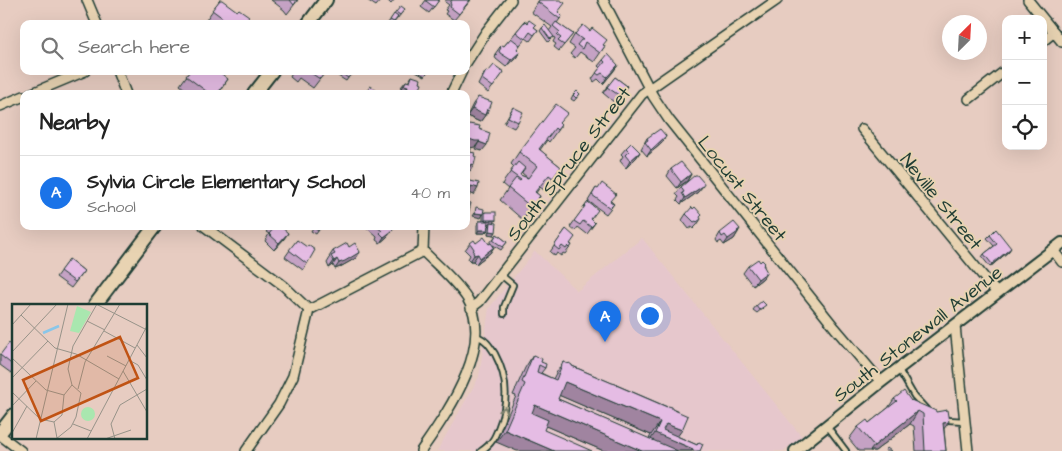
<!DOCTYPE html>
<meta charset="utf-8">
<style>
body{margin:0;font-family:"Architects Daughter",sans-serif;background:#f2f2f2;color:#222}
.controls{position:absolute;right:15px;top:15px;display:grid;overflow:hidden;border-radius:10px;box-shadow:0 5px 20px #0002}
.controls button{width:45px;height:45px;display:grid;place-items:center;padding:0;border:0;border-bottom:1px solid #e0e0e0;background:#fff;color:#222;font:25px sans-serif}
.compass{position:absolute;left:942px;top:15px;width:45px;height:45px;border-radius:50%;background:#fff;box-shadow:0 5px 20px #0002;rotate:24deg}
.you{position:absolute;left:649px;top:315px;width:18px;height:18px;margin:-12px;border:4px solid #fff;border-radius:50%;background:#1a73e8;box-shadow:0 0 0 8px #1a73e833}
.badge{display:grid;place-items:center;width:32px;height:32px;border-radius:50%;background:#1a73e8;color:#fff;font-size:16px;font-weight:700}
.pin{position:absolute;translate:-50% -41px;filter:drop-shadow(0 1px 2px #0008)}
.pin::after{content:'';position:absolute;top:26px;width:18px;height:15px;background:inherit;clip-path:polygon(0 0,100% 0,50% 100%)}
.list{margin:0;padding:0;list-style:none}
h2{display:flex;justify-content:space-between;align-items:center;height:65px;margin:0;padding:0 20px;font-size:21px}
h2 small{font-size:16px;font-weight:400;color:#767676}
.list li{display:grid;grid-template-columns:32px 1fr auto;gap:15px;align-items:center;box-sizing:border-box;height:75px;padding:0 20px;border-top:1px solid #e0e0e0}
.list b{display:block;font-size:19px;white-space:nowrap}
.list p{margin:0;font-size:16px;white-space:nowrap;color:#767676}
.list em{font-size:16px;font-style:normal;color:#767676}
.icon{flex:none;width:28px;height:28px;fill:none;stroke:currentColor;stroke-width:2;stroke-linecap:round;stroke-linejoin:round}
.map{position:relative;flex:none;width:1062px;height:451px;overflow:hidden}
.search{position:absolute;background:#fff;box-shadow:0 5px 20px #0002;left:20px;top:20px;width:450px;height:55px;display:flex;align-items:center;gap:12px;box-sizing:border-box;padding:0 18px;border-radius:10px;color:#767676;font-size:19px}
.panel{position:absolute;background:#fff;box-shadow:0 5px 20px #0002;left:20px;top:90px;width:450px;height:140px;border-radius:10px}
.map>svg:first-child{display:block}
.built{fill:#e6c7cc}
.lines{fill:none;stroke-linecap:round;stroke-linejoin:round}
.service-casing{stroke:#1f3d34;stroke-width:8}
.minor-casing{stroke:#1f3d34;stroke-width:12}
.tertiary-casing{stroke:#1f3d34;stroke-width:14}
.secondary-casing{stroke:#1f3d34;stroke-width:16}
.service{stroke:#e8d3b2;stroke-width:4.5}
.minor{stroke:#e8d3b2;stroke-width:9}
.tertiary{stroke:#e8d3b2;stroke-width:10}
.secondary{stroke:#e8d3b2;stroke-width:12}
.wall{fill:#c5a2c4;stroke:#1f3d34;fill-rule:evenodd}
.shaded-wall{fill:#a084a0;stroke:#1f3d34}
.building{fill:#e5bce4;stroke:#1f3d34}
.oneway{stroke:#79806d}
.labels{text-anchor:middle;stroke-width:4;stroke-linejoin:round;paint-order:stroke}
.street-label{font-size:19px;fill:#1f3d34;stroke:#e8d3b2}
.inset-river{fill:none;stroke:#89c6e9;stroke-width:2.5}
.inset-road{fill:none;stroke:#979389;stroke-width:1}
.view{fill:#c05314;fill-opacity:0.15;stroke:#c05314;stroke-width:2.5}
.inset-edge{fill:none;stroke:#1f3d34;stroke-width:2.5}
</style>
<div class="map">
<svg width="1062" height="451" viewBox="0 0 1062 451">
<rect width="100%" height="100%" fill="#e7ccc1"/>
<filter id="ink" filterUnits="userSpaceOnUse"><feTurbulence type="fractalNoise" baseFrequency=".02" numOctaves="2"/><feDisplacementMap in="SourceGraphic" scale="10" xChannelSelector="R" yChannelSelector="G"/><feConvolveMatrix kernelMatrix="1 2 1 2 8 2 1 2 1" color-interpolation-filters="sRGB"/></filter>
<g filter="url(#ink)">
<!-- built -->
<polygon class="built" points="642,238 802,437 783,451 437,451 479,377 489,308 535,251 577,291"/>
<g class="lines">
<defs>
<g id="service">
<polyline points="501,275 513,285 504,307 504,314"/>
<path d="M476,336C486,339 490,346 495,354C508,378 509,401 499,426C495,437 492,444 481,451"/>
<polyline points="899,370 914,396 926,409"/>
<polyline points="943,418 948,420 965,421"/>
<polyline points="827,426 846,451"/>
</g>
<g id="minor">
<polyline points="87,0 97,24"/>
<polyline points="603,0 653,96 669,120 835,328 881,382"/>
<polyline points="1028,0 1062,42"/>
<polyline points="1043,41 1054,32"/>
<polyline points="466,63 486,32 511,0"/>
<polyline points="117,71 126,94"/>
<polyline points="30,94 85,71"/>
<polyline points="451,94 462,71"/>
<polyline points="969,99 1006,70"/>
<polyline points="0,106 24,96"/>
<polyline points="862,129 997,293"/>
<polyline points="204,226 284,286 309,310"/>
<polyline points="1053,250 1062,262"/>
<polyline points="423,251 424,226"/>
<polyline points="471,308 479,302 642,94 777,0"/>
<polyline points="955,326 968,451"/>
<polyline points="0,435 21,451"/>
<polyline points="246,451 279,404 293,376 309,310 423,251"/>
<path d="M421,451C447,413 496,345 467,298C455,280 438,266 423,251"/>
</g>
<polyline id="tertiary" points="795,451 881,382 1062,243"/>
<g id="secondary">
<polyline points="308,24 326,0"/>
<polyline points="254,94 272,71"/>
<polyline points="95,305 155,226"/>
<polyline points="0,433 14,415"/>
</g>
</defs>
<!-- service casing -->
<use href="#service" class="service-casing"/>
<!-- minor casing -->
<use href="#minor" class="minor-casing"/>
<!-- tertiary casing -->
<use href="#tertiary" class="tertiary-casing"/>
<!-- secondary casing -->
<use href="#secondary" class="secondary-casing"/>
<!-- service -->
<use href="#service" class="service"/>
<!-- minor -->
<use href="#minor" class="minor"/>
<!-- tertiary -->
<use href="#tertiary" class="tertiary"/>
<!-- secondary -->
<use href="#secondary" class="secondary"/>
</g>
<!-- wall -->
<g class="wall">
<polygon points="220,0 243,24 211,24 206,20"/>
<polygon points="271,0 298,0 287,14 284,10"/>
<polygon points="367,0 381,0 376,6"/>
<polygon points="387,0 394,0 391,4"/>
<polygon points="426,0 439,0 429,13 421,7"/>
<polygon points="446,0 471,0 454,20 445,14 447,11 445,10 449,5 445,2"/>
<polygon points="539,0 562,16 557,23 573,34 559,51 554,47 556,44 553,42 555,38 553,37 548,42 540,31 542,28 549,31 552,27 531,12"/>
<polygon points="405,9 393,24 388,23 396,12"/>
<polygon points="525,21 538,30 530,41 526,38 520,45 517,49 520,52 516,58 506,67 496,59 495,57 497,55 495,54 500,47 504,46 511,38"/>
<polygon points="575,34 605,46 594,62 580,52 575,58 570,54 575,48 569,44"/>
<polygon points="603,60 618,65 603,84 598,79 594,82 592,79 600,68 598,66"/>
<polygon points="190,71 228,79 218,94 191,94 180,85"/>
<polygon points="293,71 326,71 313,88 299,78 296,82 290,77"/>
<polygon points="342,71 351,74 346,81 338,76"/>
<polygon points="416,71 428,71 425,76"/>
<polygon points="486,71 488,72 504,72 488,93 478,85 482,77"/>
<polygon points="412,76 420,82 421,94 403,94 404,92 400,91 401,87 406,81 408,82"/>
<polygon points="615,77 627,86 615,103 603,93"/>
<polygon points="580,94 574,101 571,99 573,95"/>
<polygon points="478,97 489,110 480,122 467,116 473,104"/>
<polygon points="513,107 518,122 514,128 504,123"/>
<path d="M560,124L561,125L549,142L547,140L540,150L561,167L544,190L540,187L536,193L540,196L523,220L500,200L508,189L502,184L514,167L511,164L519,152ZM522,173L528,178L520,175Z"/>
<polygon points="666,136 662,143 647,156 641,149 647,138"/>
<polygon points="626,148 640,152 636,158 626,168 620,161 623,156 621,154"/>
<polygon points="671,169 691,174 687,181 677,188 667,176"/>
<polygon points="681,187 698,192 681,204 677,200 679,197 676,194"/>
<polygon points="596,188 614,204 606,214 588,201"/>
<polygon points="588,202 591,220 595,223 587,234 578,227 575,231 570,227"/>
<polygon points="485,212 494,223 494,235 488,234 489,226 491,224 488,224 488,230 485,233 477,233 477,225 479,221 483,221 483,215"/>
<polygon points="686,214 700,218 701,219 697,225 693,229 692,227 689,229 682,220"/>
<polygon points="271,226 288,233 274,250 265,241 269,234 266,232"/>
<polygon points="314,226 321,227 316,234 311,231"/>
<polygon points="368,226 394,226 387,237 380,243 376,240 377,237 367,228"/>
<polygon points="566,229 570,244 572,245 565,254 563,253 561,256 557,253 555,256 550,252"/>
<polygon points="738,232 734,239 724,245 721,241 718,243 716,240 720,233"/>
<polygon points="497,234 507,242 501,250 493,245 494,247 490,253 476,264 473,261 470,261 468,259 470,255 465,250 470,243 476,243 489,244"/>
<polygon points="990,235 1009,251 990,267 982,257 984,254 994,246 987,238"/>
<polygon points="297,240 307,264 303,270 285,257"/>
<polygon points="349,247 360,252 356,258 340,267 335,269 333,265 329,268 327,263 330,258 329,257 333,251"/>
<polygon points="69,259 84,271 71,288 56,277"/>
<polygon points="764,265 763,278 753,286 743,273 748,266"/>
<polygon points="756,306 763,308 757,313 753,310"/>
<polygon points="14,347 14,370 11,373 0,365 0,355"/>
<path d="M533,355L541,362L545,368L541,373L553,379L555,375L563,362L672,409L677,436L697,445L699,442L700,451H604L546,426L496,442L516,396L513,395L525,368ZM559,395L651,435L649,439L558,399Z"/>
<polygon points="894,399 910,401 936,412 944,429 946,451 916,451 914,426 910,424 875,451 859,451 849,439 858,427 869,423 888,408"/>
</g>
<!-- shaded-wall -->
<g class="shaded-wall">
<polygon points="520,52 516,58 506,67 511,60"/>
<polygon points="618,65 613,72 603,84 607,77"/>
<polygon points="404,85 408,86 404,92 400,91"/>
<polygon points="472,109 487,109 489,110 480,122 467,116"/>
<polygon points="666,136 662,143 647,156 651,150"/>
<polygon points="466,138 480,141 475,147 470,148 466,146"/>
<polygon points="479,142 487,145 482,151 475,149"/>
<polygon points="640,152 636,158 626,168 630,161"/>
<polygon points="472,164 474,165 470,171 468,171 466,173 466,165"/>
<polygon points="561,167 553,179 544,190 553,178"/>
<polygon points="691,174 687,181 677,188 681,182"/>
<polygon points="471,186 478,188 474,195 467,192"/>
<polygon points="703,186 698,192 681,204 685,198"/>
<polygon points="466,195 470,195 466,201"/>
<polygon points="540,196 532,209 523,220 531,207"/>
<polygon points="475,213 483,214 481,218 473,216"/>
<polygon points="485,220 496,220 493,224 491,222 491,224 483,223"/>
<polygon points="740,229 734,239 724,245 728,239"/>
<polygon points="479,230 488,230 485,233 477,233"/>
<polygon points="392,231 387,237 380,243 384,237"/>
<polygon points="490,231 496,232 494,235 488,234"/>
<polygon points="288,233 284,239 274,250 279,243"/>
<polygon points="494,247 490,253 476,264 480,258"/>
<polygon points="1011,248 1009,251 990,267 992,264"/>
<polygon points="360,252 356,258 340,267 335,269 339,263"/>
<polygon points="478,254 473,261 470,261 474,255"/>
<polygon points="337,259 333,265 329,268 334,261"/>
<polygon points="767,272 763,278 753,286 758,279"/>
<polygon points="565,382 660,422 651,435 556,394"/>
<polygon points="535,405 642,451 604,451 527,418"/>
<polygon points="918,411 910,424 875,451 870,451 874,446"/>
<polygon points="949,422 940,434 943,423"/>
<polygon points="666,424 682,430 674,441 693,449 692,451 661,451 647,445 655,433"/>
<polygon points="505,430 554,451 517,451 496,442"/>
</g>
<!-- building -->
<g class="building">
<polygon points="220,0 222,0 237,11 239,9 249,16 243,24 231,24 212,10"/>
<polygon points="290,0 297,0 294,5"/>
<polygon points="426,0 439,0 434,7 426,1"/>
<polygon points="452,0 470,0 459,14 450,7 451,5 450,3"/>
<polygon points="539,0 560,0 565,3 558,12 562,16 560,19 538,2"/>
<polygon points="401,6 405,9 400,15 396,12"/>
<polygon points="394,14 398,17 394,22 390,20"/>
<polygon points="529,20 536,25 534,27 538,30 534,35 530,32 525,39 516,32 525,21 527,23"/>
<polygon points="556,22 573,34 564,45 558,41 561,38 557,35 560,32 553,26"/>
<polygon points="545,25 554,37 550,39 542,28"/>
<polygon points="583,25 590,31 592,28 607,40 603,45 605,46 600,53 585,42 582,49 577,45 581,40 583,40 575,34"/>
<polygon points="511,38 520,45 517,49 520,52 511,60 500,53 499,51 501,48 500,47 502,45 504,46"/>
<polygon points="608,54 618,65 607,77 602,73 599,75 596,73 605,62 603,60"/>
<polygon points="494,65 504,72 493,87 482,79 486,71 488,72"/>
<polygon points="190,71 218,71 228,79 217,94 210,94 186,76"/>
<polygon points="308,71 326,71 320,79"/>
<polygon points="342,71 348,71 351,74 348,78 341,73"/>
<polygon points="412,76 421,79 420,82 422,83 420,88 422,91 421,94 411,94 406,92 408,86 404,85 406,81 410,82"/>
<polygon points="615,77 627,86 620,96 607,87"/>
<polygon points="370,86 376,89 375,94 366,94"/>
<polygon points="577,91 580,94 576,98 573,95"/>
<polygon points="478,97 492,102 489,110 487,109 485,115 472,109"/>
<polygon points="556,104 568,113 559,123 561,125 557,130 555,128 539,149 561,167 553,178 549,175 535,192 540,196 531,207 508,188 516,178 520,181 521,180 510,172 518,162 525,168 520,175 528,178 537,166 519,152"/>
<polygon points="513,107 523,112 518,122 508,117"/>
<polygon points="469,124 480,126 479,129 490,133 487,145 479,142 480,141 475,141 466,138 466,130"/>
<polygon points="660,129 666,136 651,150 645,142 648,140 647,138"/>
<polygon points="631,143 640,152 630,161 625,155 629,151 626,148"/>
<polygon points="466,148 471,149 470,152 475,153 474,156 476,157 474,165 472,164 471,166 466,165"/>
<polygon points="681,162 691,174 681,182 671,169"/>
<polygon points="695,175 697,175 704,183 703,186 685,198 682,193 684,192 681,187"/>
<polygon points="466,180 479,183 478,188 471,186 470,195 466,195"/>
<polygon points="602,183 616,194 610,201 614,204 610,208 592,195 596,188 598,189"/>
<polygon points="466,202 471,203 467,218 466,218"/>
<polygon points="588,202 598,210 591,219 595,223 591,227 583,221 580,225 574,221"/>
<polygon points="476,207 484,209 483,214 475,213"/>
<polygon points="692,207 693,209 695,207 702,215 700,217 701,219 697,222 696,221 694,222 686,214"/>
<rect x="485" y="212" width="11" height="8"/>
<rect x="479" y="221" width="9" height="9"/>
<polygon points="491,222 497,223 496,232 490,231"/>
<polygon points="734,222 740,229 737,231 738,232 728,239 725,235 722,237 720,233"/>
<polygon points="271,226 280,226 288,233 279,243 269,234 274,228"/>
<polygon points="314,226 320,226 321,227 318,231 313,227"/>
<polygon points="376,226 394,226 392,231 384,237 380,233 382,231"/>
<polygon points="566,229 575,237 570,244 572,245 570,248 568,246 566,249 562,246 559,250 554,246"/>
<polygon points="996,229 1011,248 992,264 984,254 997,244 990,235"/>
<polygon points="497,234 507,242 503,247 493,240"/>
<polygon points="484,237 489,244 491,243 494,247 480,258 478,254 474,255 473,252 474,249 470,243 474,240 476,243"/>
<polygon points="297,240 307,247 308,245 315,250 307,264 289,250"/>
<polygon points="347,243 349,247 355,243 360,252 345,261 339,263 337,259 334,261 331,256 335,254 333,251"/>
<polygon points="69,259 84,271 75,282 60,271"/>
<polygon points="758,259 760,262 762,260 765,263 763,265 767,272 758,279 748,266"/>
<polygon points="762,301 766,305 759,310 756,306"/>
<polygon points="9,343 14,347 14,366 0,355"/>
<polygon points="533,355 542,359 541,362 546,364 545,368 539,365 537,372 556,380 563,362 568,364 569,363 572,365 572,366 612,383 616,384 616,385 667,407 668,406 672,407 672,409 688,416 682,430 666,424 663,430 697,445 699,442 703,444 700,451 693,451 693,449 655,433 660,422 565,382 558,399 678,451 642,451 535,405 532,413 548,420 544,430 592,451 554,451 505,430 525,384 522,382"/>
<polygon points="904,391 911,401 911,400 936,411 936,412 947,410 949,422 943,423 946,451 925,451 923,414 918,411 874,446 858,427 867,420 869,423 897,401 894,399"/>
<polygon points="887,448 891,451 885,451"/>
</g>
<!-- one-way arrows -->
<defs><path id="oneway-chevron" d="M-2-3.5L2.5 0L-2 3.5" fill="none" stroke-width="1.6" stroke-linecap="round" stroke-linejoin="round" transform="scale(1.25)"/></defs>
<use class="oneway" href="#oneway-chevron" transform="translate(504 410) rotate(-78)"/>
</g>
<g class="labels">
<!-- street labels -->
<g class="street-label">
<text transform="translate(568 163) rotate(-52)" y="7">South Spruce Street</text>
<text transform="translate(743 188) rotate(51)" y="7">Locust Street</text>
<text transform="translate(942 201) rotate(51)" y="7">Neville Street</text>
<text transform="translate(917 333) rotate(-38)" y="7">South Stonewall Avenue</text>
</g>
</g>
<!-- overview -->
<g transform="translate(12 304)">
<rect width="135" height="135" fill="#e7ccc1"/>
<path d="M65,2L79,8L67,29L58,27ZM69 110a7 7 0 1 1 14 0a7 7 0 1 1-14 0Z" fill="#a9e7af"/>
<path class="inset-river" d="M31,29L47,22"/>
<path class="inset-road" d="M84,0L135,26M9,11L43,44L64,50L107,75M75,17L93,26M0,21L19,0M92,27L123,44M125,41L135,54M0,48L45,0M95,52L114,62M0,54L34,86L52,91M117,56L126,61L135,76M111,67L135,108M0,74L36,37M60,81L56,65L61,42L85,0M66,85L73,58L108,0M0,88L28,115L42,118M0,102L24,77M42,118L50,111L52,91L60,81M42,118L45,134M61,120L79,127M0,129L15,102M24,135L56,0M44,135L59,123L64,113L69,89L60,81M75,135L135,22M93,135L119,126M103,135L99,120L108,101L135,85"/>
<path class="view" d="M108,33L126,74L29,117L11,76Z"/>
<rect width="135" height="135" class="inset-edge"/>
</g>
</svg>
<div class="controls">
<button>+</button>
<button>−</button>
<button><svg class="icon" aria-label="locate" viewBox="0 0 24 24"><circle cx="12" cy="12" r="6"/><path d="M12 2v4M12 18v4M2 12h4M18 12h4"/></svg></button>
</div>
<svg class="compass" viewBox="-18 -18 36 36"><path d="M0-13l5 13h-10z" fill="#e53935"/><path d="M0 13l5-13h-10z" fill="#767676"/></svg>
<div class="you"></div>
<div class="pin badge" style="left:605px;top:342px">A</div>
<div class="search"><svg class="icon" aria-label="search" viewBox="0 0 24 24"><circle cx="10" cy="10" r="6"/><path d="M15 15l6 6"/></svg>Search here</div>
<section class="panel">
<h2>Nearby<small></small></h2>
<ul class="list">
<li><span class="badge">A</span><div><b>Sylvia Circle Elementary School</b><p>School</p></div><em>40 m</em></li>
</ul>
</section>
</div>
